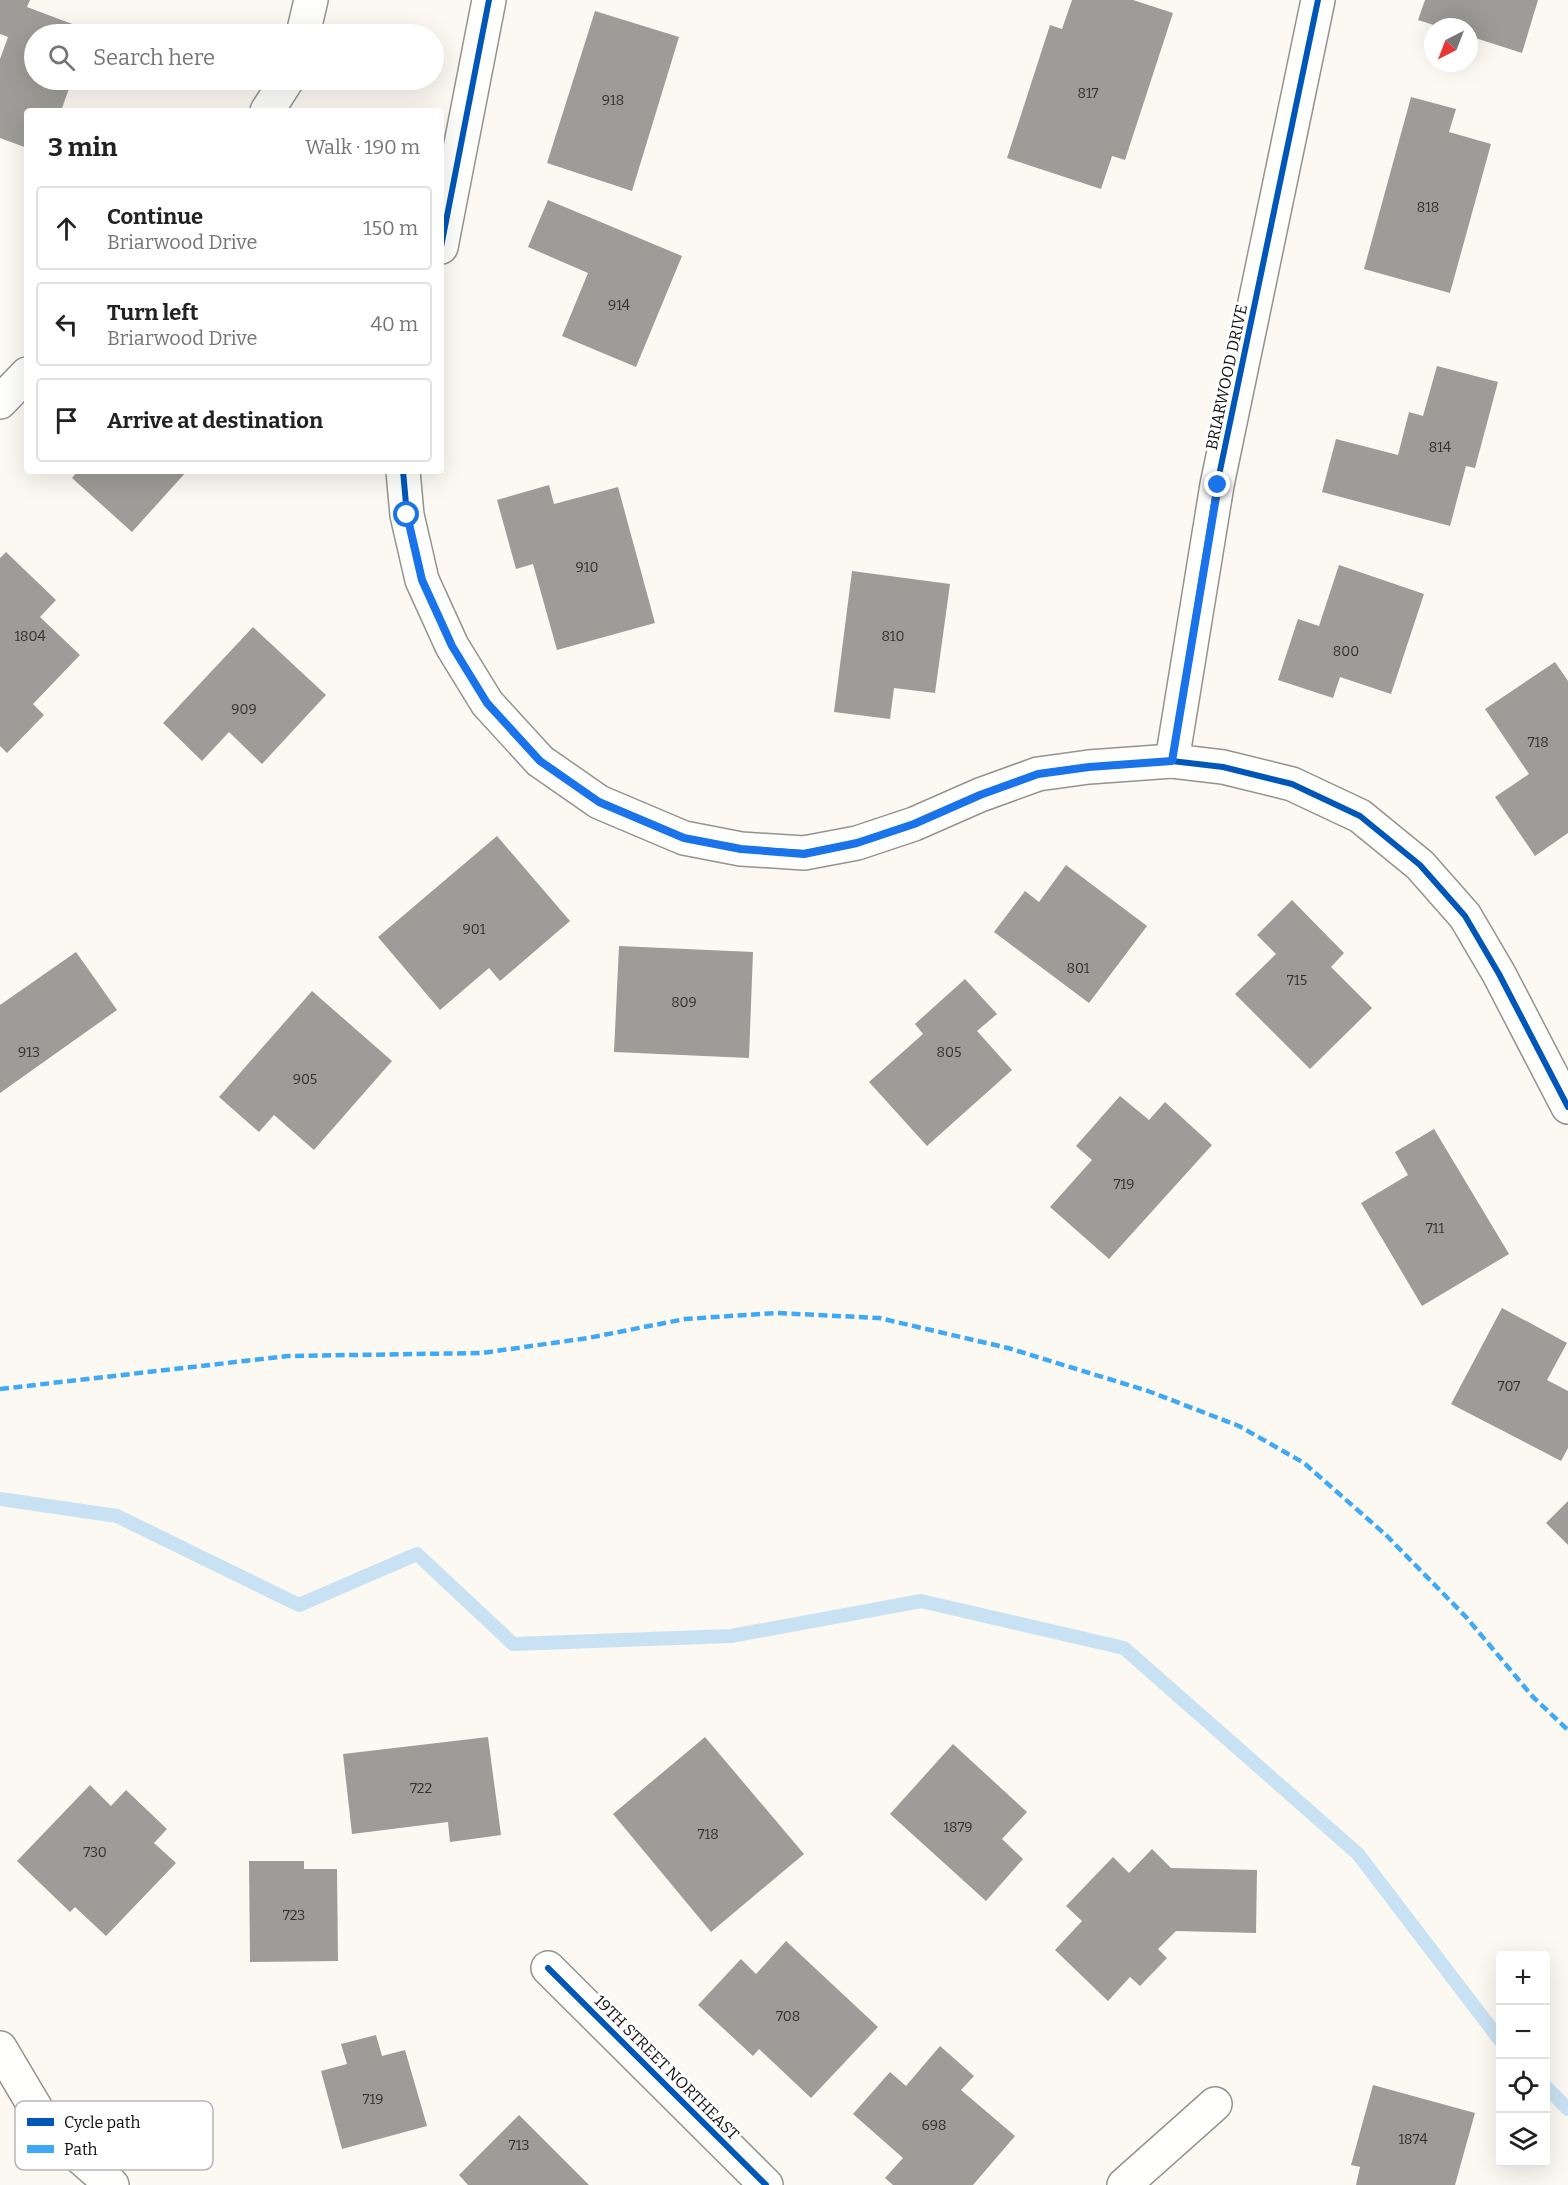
<!DOCTYPE html>
<meta charset="utf-8">
<style>
body{margin:0;font-family:Bitter,serif;background:#f6f6f6;color:#222}
.controls{position:absolute;right:18px;bottom:18px;display:grid;overflow:hidden;border-radius:6px;box-shadow:0 6px 24px #0002}
.controls button{width:54px;height:54px;display:grid;place-items:center;padding:0;border:0;border-bottom:2px solid #e0e0e0;background:#fff;color:#222;font:30px sans-serif}
.compass{position:absolute;left:1424px;top:18px;width:54px;height:54px;border-radius:50%;background:#fff;box-shadow:0 6px 24px #0002;rotate:222deg}
.stop{position:absolute;width:18px;height:18px;margin:-14px;border:4px solid #1a73e8;border-radius:50%;background:#fff}
.stop.end{background:#1a73e8;border-color:#fff;box-shadow:0 2px 6px #0008}
.list{margin:0;padding:0;list-style:none}
h2{display:flex;justify-content:space-between;align-items:center;height:78px;margin:0;padding:0 24px;font-size:26px}
h2 small{font-size:20px;font-weight:400;color:#767676}
.list li{display:grid;grid-template-columns:39px 1fr auto;gap:18px;align-items:center;box-sizing:border-box;height:84px;margin:0 12px 12px;padding:0 12px;border:2px solid #e0e0e0;border-radius:6px}
.list b{display:block;font-size:22px;white-space:nowrap}
.list p{margin:0;font-size:20px;white-space:nowrap;color:#767676}
.list em{font-size:20px;font-style:normal;color:#767676}
.icon{flex:none;width:33px;height:33px;fill:none;stroke:currentColor;stroke-width:2;stroke-linecap:round;stroke-linejoin:round}
.map{position:relative;flex:none;width:1568px;height:2185px;overflow:hidden}
.search{position:absolute;background:#fff;box-shadow:0 6px 24px #0002;left:24px;top:24px;width:420px;height:66px;display:flex;align-items:center;gap:15px;box-sizing:border-box;padding:0 21px;border-radius:33px;color:#767676;font-size:22px}
.panel{position:absolute;background:#fff;box-shadow:0 6px 24px #0002;left:24px;top:108px;width:420px;height:366px;border-radius:6px}
.map>svg:first-child{display:block}
.lines{fill:none;stroke-linecap:round;stroke-linejoin:round}
.stream{stroke:#c9e2f3;stroke-width:14}
.building{fill:#9e9c98}
.minor-casing{stroke:#949390;stroke-width:36}
.minor{stroke:#fefefd;stroke-width:33}
.quiet{stroke:#3fa9f5;stroke-width:4.5;stroke-dasharray:9 4.5;stroke-linecap:butt}
.cycleway-casing{stroke:#fff;stroke-width:10}
.cycleway{stroke:#0057b8;stroke-width:6}
.route{stroke:#1a73e8;stroke-width:8}
.labels{text-anchor:middle;stroke-width:6;stroke-linejoin:round;paint-order:stroke}
.number-label{font-size:14px;fill:#313130}
.street-label{font-size:16px;fill:#0d0d0d;stroke:#fff}
.key{fill:#fff;stroke:#b6b6b6;stroke-width:1.5}
.key-label{font-size:16px;fill:#0d0d0d}
</style>
<div class="map">
<svg width="1568" height="2185" viewBox="0 0 1568 2185">
<rect width="100%" height="100%" fill="#fbf9f2"/>
<g class="lines">
<!-- stream -->
<g class="stream">
<polyline points="0,1499 117,1516 299,1605 417,1554 513,1644 731,1636 921,1601 1124,1648 1358,1854 1500,2040"/>
<polyline points="1546,2087 1568,2109"/>
</g>
</g>
<!-- building -->
<g class="building">
<polygon points="0,0 30,0 27,7 91,31 89,34 34,34 34,80 72,80 61,111 27,111 27,148 0,138 0,59 8,37 0,34"/>
<polygon points="1072,0 1133,0 1173,13 1125,160 1112,156 1101,189 1007,158 1050,25 1062,29"/>
<polygon points="1425,0 1538,0 1522,53 1469,36 1469,27 1440,27 1418,20"/>
<polygon points="595,11 679,37 632,191 547,163"/>
<polygon points="1411,97 1456,109 1449,132 1491,144 1450,293 1364,269"/>
<polygon points="548,200 682,256 636,367 562,336 588,273 528,247"/>
<polygon points="1437,366 1498,382 1475,468 1466,466 1450,526 1322,492 1336,439 1398,455 1409,412 1423,416"/>
<polygon points="78,471 187,471 132,532 72,478"/>
<polygon points="549,485 554,504 618,487 655,623 557,650 533,564 516,569 497,500"/>
<polygon points="6,552 56,600 40,617 80,655 33,704 44,715 7,753 0,746 0,558"/>
<polygon points="1339,565 1424,594 1391,694 1340,677 1333,698 1278,680 1298,619 1319,626"/>
<polygon points="852,571 950,584 935,693 894,688 890,719 834,712"/>
<polygon points="253,627 326,695 262,764 229,732 202,761 163,723"/>
<polygon points="1555,662 1568,681 1568,833 1535,856 1495,797 1529,774 1485,709"/>
<polygon points="497,836 570,921 500,981 489,968 440,1010 378,937"/>
<polygon points="1066,865 1147,926 1089,1003 994,932 1025,891 1039,902"/>
<polygon points="1292,900 1344,953 1331,967 1372,1008 1310,1069 1235,994 1276,954 1257,935"/>
<polygon points="619,946 753,952 749,1058 614,1052"/>
<polygon points="76,952 117,1010 0,1093 0,1005"/>
<polygon points="965,979 997,1014 977,1031 1012,1070 927,1146 869,1082 923,1034 915,1024"/>
<polygon points="312,991 392,1061 314,1150 274,1115 259,1132 219,1097"/>
<polygon points="1120,1096 1149,1120 1165,1102 1212,1145 1109,1259 1050,1207 1092,1160 1076,1146"/>
<polygon points="1434,1129 1509,1254 1422,1306 1361,1203 1408,1175 1395,1152"/>
<polygon points="1502,1308 1567,1343 1547,1380 1568,1391 1568,1448 1561,1461 1451,1404"/>
<polygon points="1568,1501 1568,1545 1546,1523"/>
<polygon points="488,1737 501,1835 450,1842 448,1822 352,1834 343,1754"/>
<polygon points="705,1737 804,1854 711,1932 613,1814"/>
<polygon points="953,1744 1027,1812 1002,1839 1023,1859 986,1901 890,1814"/>
<polygon points="90,1785 111,1806 126,1790 167,1829 154,1843 176,1863 106,1936 75,1907 70,1912 17,1861"/>
<polygon points="1152,1849 1171,1868 1257,1870 1256,1933 1176,1931 1158,1949 1167,1958 1140,1986 1130,1977 1108,2001 1055,1950 1082,1921 1066,1906 1113,1857 1129,1873"/>
<polygon points="249,1861 304,1861 304,1869 337,1869 338,1961 250,1962"/>
<polygon points="786,1941 878,2027 811,2098 759,2049 753,2056 698,2005 741,1959 756,1974"/>
<polygon points="376,2035 382,2056 405,2050 427,2126 342,2149 321,2071 347,2064 341,2044"/>
<polygon points="940,2046 974,2076 961,2090 1015,2136 973,2185 893,2185 885,2178 903,2158 853,2114 890,2072 906,2086"/>
<polygon points="1373,2085 1475,2113 1455,2185 1356,2185 1360,2167 1351,2165"/>
<polygon points="519,2115 589,2185 468,2185 459,2175"/>
</g>
<g class="lines">
<defs>
<g id="minor">
<polyline points="303,34 311,0"/>
<polyline points="267,111 287,80"/>
<polyline points="441,247 489,0"/>
<polyline points="0,402 27,374"/>
<polyline points="403,471 407,515 422,580 452,646 487,703 540,761 599,802 684,838 741,849 804,853 857,843 914,824 980,795 1038,774 1089,767 1172,761 1223,767 1292,784 1360,816 1420,865 1465,916 1499,974 1568,1107"/>
<polyline points="1172,761 1217,485 1318,0"/>
<polyline points="548,1968 766,2185"/>
<polyline points="0,2048 48,2129 112,2185"/>
<polyline points="1124,2185 1215,2104"/>
</g>
</defs>
<!-- minor casing -->
<use href="#minor" class="minor-casing"/>
<!-- minor -->
<use href="#minor" class="minor"/>
<!-- quiet -->
<polyline class="quiet" points="0,1389 288,1356 482,1353 588,1338 685,1319 777,1313 879,1318 1008,1348 1148,1391 1239,1426 1304,1463 1386,1535 1466,1617 1533,1697 1568,1730"/>
<defs>
<g id="cycleway">
<polyline points="441,247 489,0"/>
<polyline points="403,471 407,515 422,580 452,646 487,703 540,761 599,802 684,838 741,849 804,853 857,843 914,824 980,795 1038,774 1089,767 1172,761 1223,767 1292,784 1360,816 1420,865 1465,916 1499,974 1568,1107"/>
<polyline points="1172,761 1217,485 1318,0"/>
<polyline points="548,1968 766,2185"/>
</g>
</defs>
<!-- cycleway casing -->
<use href="#cycleway" class="cycleway-casing"/>
<!-- cycleway -->
<use href="#cycleway" class="cycleway"/>
</g>
<g class="lines">
<!-- route -->
<polyline class="route" points="407,515 422,580 452,646 487,703 540,761 599,802 684,838 741,849 804,854 857,843 914,824 980,795 1038,774 1089,767 1172,761 1218,485"/>
</g>
<g class="labels">
<!-- number labels -->
<g class="number-label">
<text x="1088" y="98">817</text>
<text x="613" y="105">918</text>
<text x="1428" y="212">818</text>
<text x="619" y="310">914</text>
<text x="1440" y="452">814</text>
<text x="587" y="572">910</text>
<text x="30" y="641">1804</text>
<text x="893" y="641">810</text>
<text x="1346" y="656">800</text>
<text x="244" y="714">909</text>
<text x="1538" y="747">718</text>
<text x="474" y="934">901</text>
<text x="1078" y="973">801</text>
<text x="1297" y="985">715</text>
<text x="684" y="1007">809</text>
<text x="29" y="1057">913</text>
<text x="949" y="1057">805</text>
<text x="305" y="1084">905</text>
<text x="1124" y="1189">719</text>
<text x="1435" y="1233">711</text>
<text x="1509" y="1391">707</text>
<text x="421" y="1793">722</text>
<text x="958" y="1832">1879</text>
<text x="708" y="1839">718</text>
<text x="95" y="1857">730</text>
<text x="294" y="1920">723</text>
<text x="788" y="2021">708</text>
<text x="373" y="2104">719</text>
<text x="934" y="2130">698</text>
<text x="1413" y="2144">1874</text>
<text x="519" y="2150">713</text>
</g>
<!-- street labels -->
<g class="street-label">
<text transform="translate(1226 377) rotate(-78)" y="6">BRIARWOOD DRIVE</text>
<text transform="translate(667 2067) rotate(45)" y="6">19TH STREET NORTHEAST</text>
</g>
</g>
<!-- legend -->
<rect x="15" y="2101" width="198" height="69" rx="9" class="key"/>
<rect x="27" y="2118" width="27" height="8" fill="#0057b8"/>
<rect x="27" y="2145" width="27" height="8" fill="#3fa9f5"/>
<g class="key-label">
<text x="64" y="2128">Cycle path</text>
<text x="64" y="2155">Path</text>
</g>
</svg>
<div class="controls">
<button>+</button>
<button>−</button>
<button><svg class="icon" aria-label="locate" viewBox="0 0 24 24"><circle cx="12" cy="12" r="6"/><path d="M12 2v4M12 18v4M2 12h4M18 12h4"/></svg></button>
<button><svg class="icon" aria-label="layers" viewBox="0 0 24 24"><path d="M12 4l9 5-9 5-9-5zM3 14l9 5 9-5"/></svg></button>
</div>
<svg class="compass" viewBox="-18 -18 36 36"><path d="M0-13l5 13h-10z" fill="#e53935"/><path d="M0 13l5-13h-10z" fill="#767676"/></svg>
<div class="stop" style="left:407px;top:515px"></div>
<div class="stop end" style="left:1218px;top:485px"></div>
<div class="search"><svg class="icon" aria-label="search" viewBox="0 0 24 24"><circle cx="10" cy="10" r="6"/><path d="M15 15l6 6"/></svg>Search here</div>
<section class="panel">
<h2>3 min<small>Walk · 190 m</small></h2>
<ul class="list">
<li><svg class="icon" aria-label="ahead" viewBox="0 0 24 24"><path d="M12 20V5M6 11l6-6 6 6"/></svg><div><b>Continue</b><p>Briarwood Drive</p></div><em>150 m</em></li>
<li><svg class="icon" aria-label="left" viewBox="0 0 24 24"><path d="M17 20v-9H6M10 6l-5 5 5 5"/></svg><div><b>Turn left</b><p>Briarwood Drive</p></div><em>40 m</em></li>
<li><svg class="icon" aria-label="arrive" viewBox="0 0 24 24"><path d="M6 21V4h12l-3 4 3 4H6"/></svg><div><b>Arrive at destination</b></div></li>
</ul>
</section>
</div>
